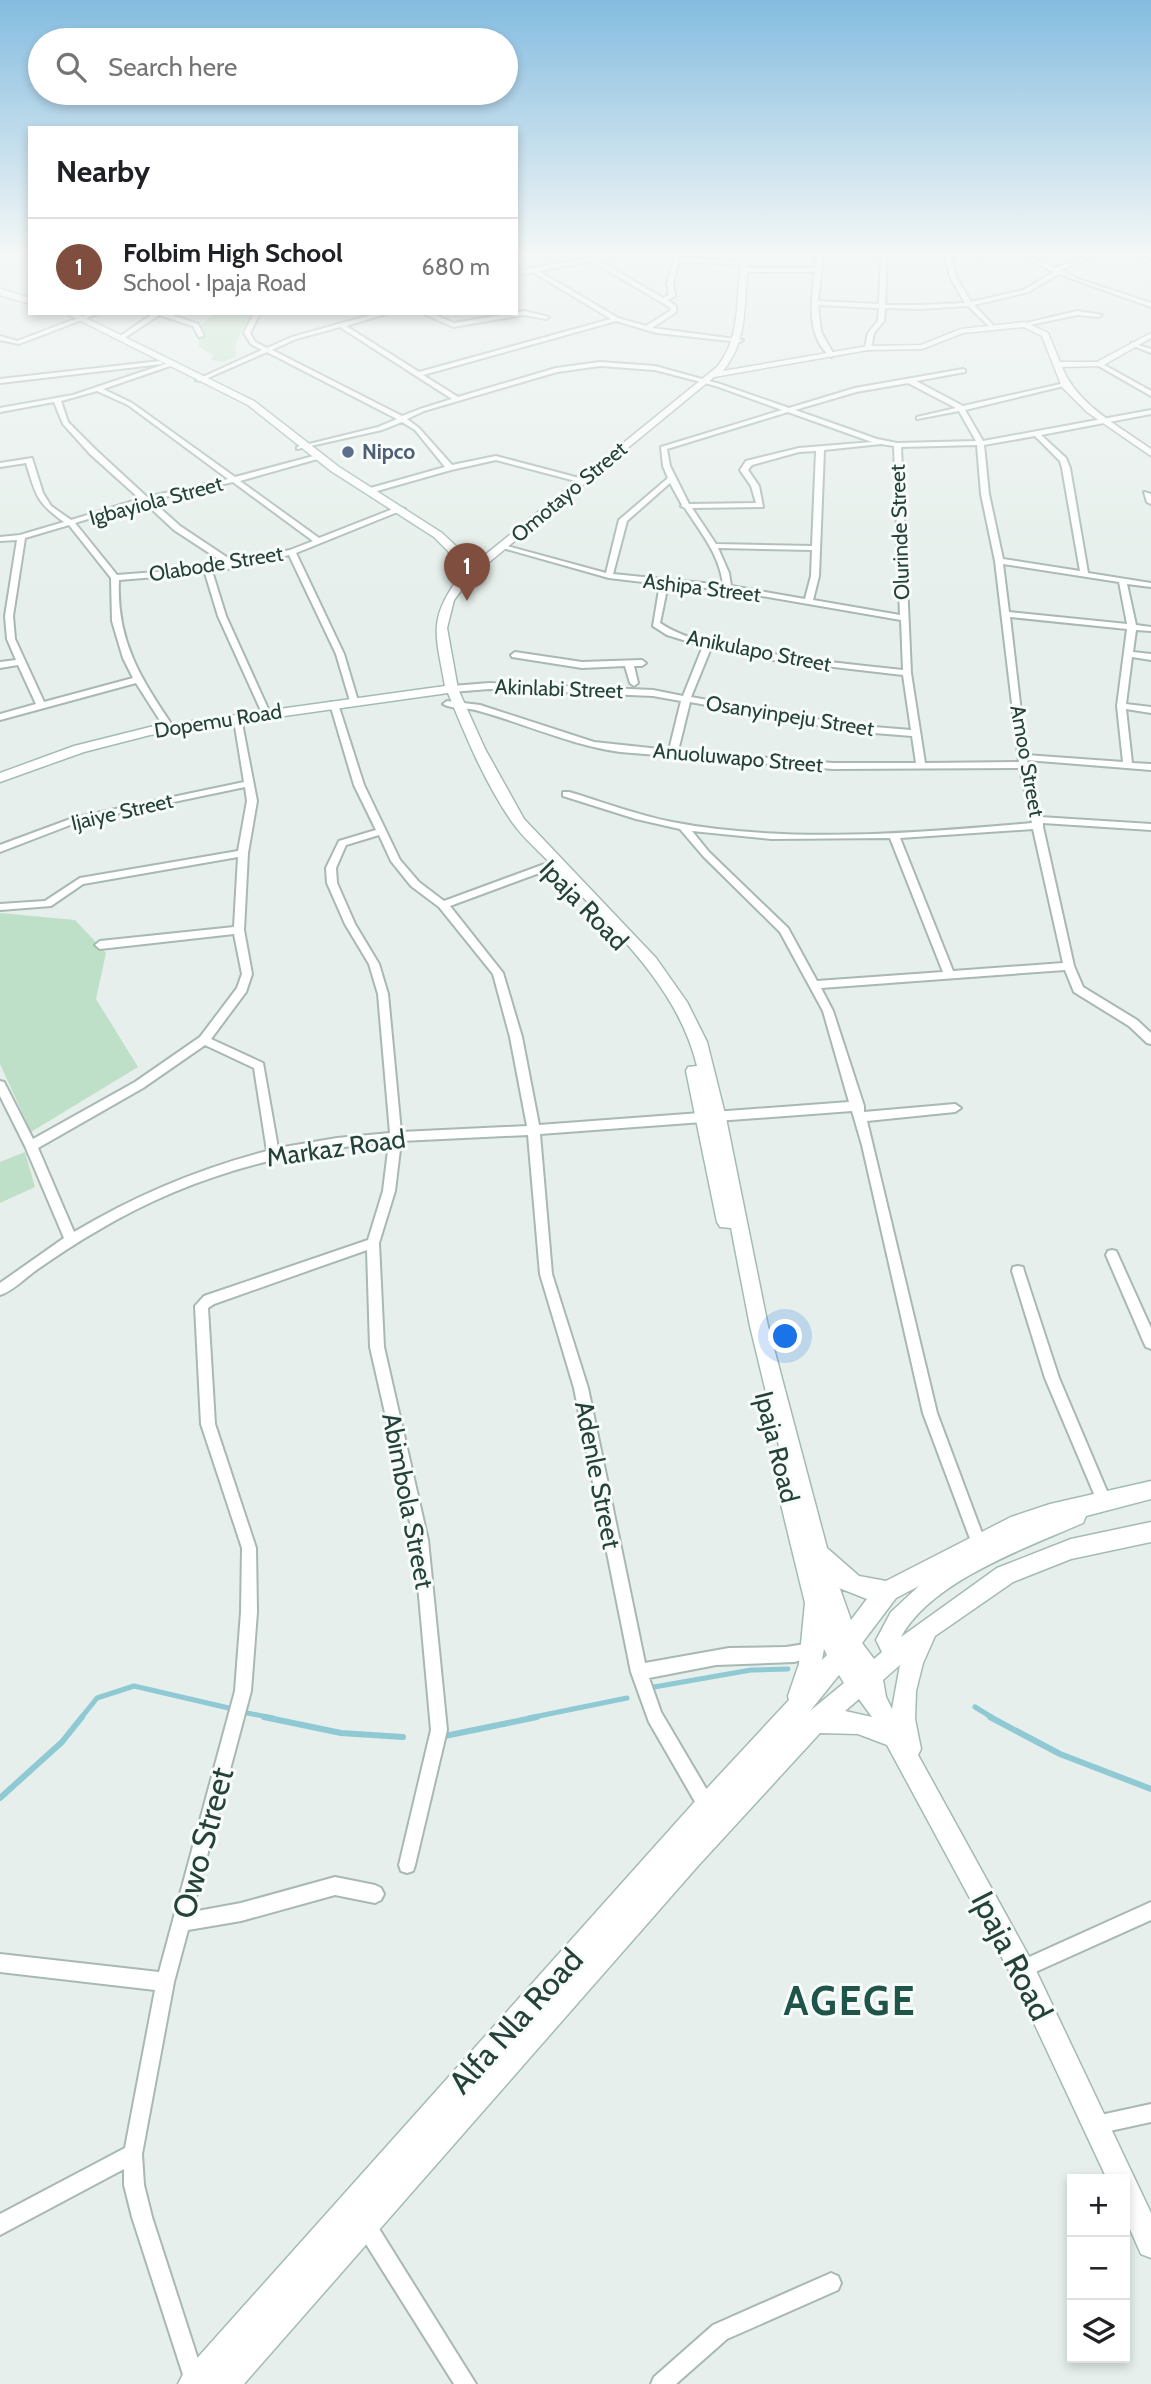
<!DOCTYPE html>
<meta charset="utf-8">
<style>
body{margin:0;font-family:Cabin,sans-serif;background:#f2f2f2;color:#202124}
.controls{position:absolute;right:21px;bottom:21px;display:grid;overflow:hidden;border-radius:0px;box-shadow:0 4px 10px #0003}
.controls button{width:63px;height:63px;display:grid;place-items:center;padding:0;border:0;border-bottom:2px solid #e0e0e0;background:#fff;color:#202124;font:35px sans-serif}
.you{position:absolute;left:786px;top:1337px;width:24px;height:24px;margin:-18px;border:5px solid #fff;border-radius:50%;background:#1a73e8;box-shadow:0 0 0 10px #1a73e833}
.badge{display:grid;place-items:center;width:46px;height:46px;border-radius:50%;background:#7f4e3f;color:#fff;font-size:23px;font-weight:700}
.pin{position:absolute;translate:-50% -58px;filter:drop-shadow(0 2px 4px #0008)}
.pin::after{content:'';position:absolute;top:37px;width:24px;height:21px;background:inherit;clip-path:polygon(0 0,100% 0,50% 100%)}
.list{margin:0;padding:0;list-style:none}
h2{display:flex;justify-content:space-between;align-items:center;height:91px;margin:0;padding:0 28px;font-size:30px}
h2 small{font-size:23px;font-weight:400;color:#757577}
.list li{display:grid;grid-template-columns:46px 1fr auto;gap:21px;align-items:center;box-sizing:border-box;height:98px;padding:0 28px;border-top:2px solid #e0e0e0}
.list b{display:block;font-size:26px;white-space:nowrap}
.list p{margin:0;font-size:23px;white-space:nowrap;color:#757577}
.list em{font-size:23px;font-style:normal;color:#757577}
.icon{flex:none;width:38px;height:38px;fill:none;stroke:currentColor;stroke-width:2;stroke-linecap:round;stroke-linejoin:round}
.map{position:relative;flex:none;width:1151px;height:2384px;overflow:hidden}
.search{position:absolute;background:#fff;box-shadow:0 4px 10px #0003;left:28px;top:28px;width:490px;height:77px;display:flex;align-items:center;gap:18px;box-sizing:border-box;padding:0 24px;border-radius:38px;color:#757577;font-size:26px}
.panel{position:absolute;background:#fff;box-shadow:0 4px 10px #0003;left:28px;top:126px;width:490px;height:189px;border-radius:0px}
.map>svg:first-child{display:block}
.green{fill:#bfe0c8}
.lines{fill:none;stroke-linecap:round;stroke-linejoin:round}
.stream-far1{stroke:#8ec9d4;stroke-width:5}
.stream{stroke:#8ec9d4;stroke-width:6}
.minor-casing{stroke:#a8b8b2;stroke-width:4}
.tertiary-casing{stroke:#a8b8b2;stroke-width:3}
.secondary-casing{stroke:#a4bbb3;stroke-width:3}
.minor{fill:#fff;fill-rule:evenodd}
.tertiary{fill:#fff;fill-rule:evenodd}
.secondary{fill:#fff;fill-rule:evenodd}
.service-dot{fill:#5c6f8a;stroke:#f7fbf9;stroke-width:2.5}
.labels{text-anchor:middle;stroke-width:6;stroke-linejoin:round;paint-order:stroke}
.far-service-label{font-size:21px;font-weight:bold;fill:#4e5e75;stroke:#f7fbf9;text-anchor:start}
.far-street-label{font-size:21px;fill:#24423a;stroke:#f7fbf9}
.street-label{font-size:26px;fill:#24423a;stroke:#f7fbf9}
.near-street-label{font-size:32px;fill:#24423a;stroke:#f7fbf9}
.near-district-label{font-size:40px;font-weight:bold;letter-spacing:2px;fill:#1f5548;stroke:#f7fbf9}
</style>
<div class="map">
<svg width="1151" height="2384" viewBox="0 0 1151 2384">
<rect width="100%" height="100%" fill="#e6efeb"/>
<!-- green -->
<g class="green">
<polygon points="214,313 251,313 235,345 236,357 222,362 211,360 214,355 199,347 198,328"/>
<polygon points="0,913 75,920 106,953 96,999 138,1067 31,1132 0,1064"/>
<polygon points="25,1152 35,1187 0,1203 0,1162"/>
</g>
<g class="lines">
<!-- stream-far1 -->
<g class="stream-far1">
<polyline points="654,1687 751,1670 788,1669"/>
<polyline points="975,1707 993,1718"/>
<polyline points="242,1712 273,1718"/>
<polyline points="81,1718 97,1698 134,1686 233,1709"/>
<polyline points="529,1718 627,1698"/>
</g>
<!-- stream -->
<g class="stream">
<polyline points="264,1717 341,1733 403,1737"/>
<polyline points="990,1717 1060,1754 1151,1789"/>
<polyline points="440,1737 537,1717"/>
<polyline points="0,1798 62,1742 82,1717"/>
</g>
<defs>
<g id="minor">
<path d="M606,255H619L598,260L663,298L669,295L667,284L675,255H681L680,258L746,262L744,265L679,261L673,284L675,296L667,300L676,306V312L652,328L743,340L740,342L657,333L616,321L423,375L458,397L556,368L600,362L655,366L720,384L789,408L855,388L963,369L965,370V372L916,381L963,406L1065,383L1068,385L965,410L983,441L1151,410V414L1041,435L1066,458L1070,468L1088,573L1151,583V587L1127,584L1136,625L1151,627V631L1136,630L1133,652L1151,654V660L1132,657L1126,704L1151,707V713L1126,709L1132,763L1151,764V770L1027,760L1040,817L1151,824V830L1043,823V827L1074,966L1083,987L1137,1020L1151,1033V1044L1147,1043L1129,1026L1074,992L1065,970L821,988L833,1011L864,1106V1112L955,1104L961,1108L955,1112L867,1121L937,1413L986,1544L984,1549L979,1551L974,1549L972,1544L923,1413L862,1145L852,1111L540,1134L552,1274L588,1388L645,1663L729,1648L786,1647L812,1643L817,1646L820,1651L817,1656L794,1662L716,1665L649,1678L661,1712L714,1802L716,1808L714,1814L708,1816L702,1814L649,1722L631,1672L574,1388L540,1274L528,1135L401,1141L395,1191L379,1243L384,1347L428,1540L447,1730L415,1865L413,1871L407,1873L401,1871L399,1865L431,1730L414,1540L370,1347L367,1250L214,1304L208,1308L215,1424L256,1548L257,1612L251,1691L192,1912L241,1903L335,1877L375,1885L381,1888L384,1894L381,1900L375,1903L335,1895L241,1921L188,1930L174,1982L142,2154L144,2185L152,2217L206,2384H186L132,2217L124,2185V2169L0,2235V2214L125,2148L155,1990L0,1972V1954L159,1972L235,1691L241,1612L242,1548L201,1424L195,1306L204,1296L368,1240L383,1191L389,1142C286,1150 187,1177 97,1231C76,1243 55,1257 35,1271C24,1279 13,1291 0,1295V1283L64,1238L25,1146L0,1096V1081L4,1082L33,1139L135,1082L200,1037L237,988L242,974L234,934L100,949L95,945L100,941L234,927L238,857L83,884L51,906L0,910V904L45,901L80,878L238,851L247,801L245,787L78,822L0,852V845L73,818L244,782L234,720L241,718L257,801L248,853L244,930L252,974L246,992L211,1039L263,1063L278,1148L337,1138L390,1133L378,994L369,964L345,924L327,883L326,868L339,841L376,830L354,785L330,704L331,702L338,704L364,785L400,860L419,882L444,901L542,865L546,864L551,867L550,869L450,906L503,973L522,1037L539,1125L849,1102L823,1011L780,932L703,856L680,829L636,819L563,796V792H569C603,802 637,815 672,822C787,844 916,833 1032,823L1020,768L833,769L620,752C571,745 526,724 479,711C468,707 453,710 443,704L447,701L480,705L594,742L669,750L681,701L653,696L489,689L452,692L448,689L452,686L489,683L653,690L683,696L703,646L667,635L653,626L660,584L609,578L499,547L503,545L606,573L619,520L668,478L663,466L661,447L782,410L716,386L655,370L600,366L557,372L424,411L407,419L419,428L452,465L496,456L583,479V483L496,460L451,470L370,493H367V489L445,467L415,430L402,422L382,430L297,449V447L378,427L397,419L267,352L201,381L196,380L262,350L251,344L244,333L254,313H260L250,333L255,342L267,348L292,337L378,313H389L346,326L419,372L611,319L533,272L516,275V271ZM592,261L671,308L670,311L646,326L618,318L539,271ZM340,327L452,399L420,409L402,416L272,350L296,339ZM908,383L956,408L917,417V419L959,411L976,441L897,443L877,439L795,410L856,392ZM788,412L872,442L799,448L746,461L740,470L751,486L756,503L689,504L670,466L667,449ZM1035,436L1060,461L1062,468L1080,571L1003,559L989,494L984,445ZM881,444L894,446L900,615L813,600L819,576L824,450ZM977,445L981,494L995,561L1019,762L925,763L911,673L901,447ZM816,451L812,546L716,544L692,508L763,507L759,486L748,470L752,465L799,452ZM670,483L682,505L681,506L685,508C701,533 720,555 723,585L613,574L627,521ZM718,548L812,550L811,576L805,599L731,586L729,573ZM1003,564L1119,582L1127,624L1009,612ZM668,584L727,590L901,620L903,670C852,665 802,659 752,651C721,646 687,641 660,623ZM1010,617L1127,629L1117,706L1123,762L1026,755ZM711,648L773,660L903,675L911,730L849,725L691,697ZM690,702L849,731L912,736L916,763H833L678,751ZM1033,829L1063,963L953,971L900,838ZM692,831L771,839L890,838L943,972L817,981L788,928L709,852ZM379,835L391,861L411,886L439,907L493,974L510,1037L527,1126L401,1132L388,994L379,964L355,924L337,883L336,868L346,845ZM205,1045L254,1068L267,1151C198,1169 134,1196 74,1232L38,1148L143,1088Z"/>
<path d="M817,255H823L818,301L879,304L881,255H887L885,305H921L965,303L950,277L944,255H950L956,277L971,302L1024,290L1054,272L1018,255H1026L1055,268L1090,255H1099L1060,270L1078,279L1151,303V307L1059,274L1028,292L974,305L993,325L991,328L968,306L921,309L885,308L884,321L874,333L871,348L868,350L865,348L868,333L878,321L879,308L818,305L821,332L834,355L831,357C806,337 811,300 815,272H743L740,270L743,268H815Z"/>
<polygon points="978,255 984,255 984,260 980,260"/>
<polygon points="1130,255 1138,255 1151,261 1151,265"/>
<polygon points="524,311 549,317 546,319 524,315 453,327 422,313 431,313 454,323"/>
<polygon points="1077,311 1102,315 1099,317 1077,315 1025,326 1022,324"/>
<polygon points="91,313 100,313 19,344 0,340 0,336 17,341"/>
<polygon points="154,313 166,313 198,324 204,336 199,337 193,326 159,315 123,339 119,339 119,337"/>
<polygon points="1131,343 1151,349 1151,353 1131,345"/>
<polygon points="160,361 163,363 162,364 0,383 0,379"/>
<path d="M171,362L174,364L173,365L103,389L132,403L235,477L321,454V458L240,481L319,538L398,507L405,509L296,553L344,654L358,701L354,704L350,701L336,654L289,555L234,568L212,571L226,616L270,713L269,715L262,713L218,616L205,573L119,580C116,641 141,679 174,728L172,730H166L136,683L0,720V714L36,704L18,665L0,668V662L16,660L7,639L5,616L17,540L0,541V537L20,535L64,522C36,502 36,495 26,463L0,467V463L32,458L43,493L51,506L71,520L140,499L90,454L63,424L54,402L0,412V408L73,395ZM97,391L128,405L228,479L147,497L96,450L68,422L61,401ZM233,482L313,541L290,550L234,562L180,526L151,500ZM144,502L174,530L226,564L208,568L117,575L75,523ZM69,525L111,578L112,621L123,658L133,678L44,702L15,639L13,616L25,538Z"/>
<polygon points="1099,362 1151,391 1151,396 1097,365 1097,363"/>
<polygon points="1144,492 1151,494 1151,504 1147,502"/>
<polygon points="515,652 582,662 642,660 646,663 642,666 634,666 638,683 634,686 630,683 625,666 582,668 512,657 511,655"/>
<polygon points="1112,1250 1116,1251 1118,1255 1151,1328 1151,1349 1146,1347 1144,1343 1106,1255 1108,1251"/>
<polygon points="1018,1266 1023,1267 1024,1271 1059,1378 1112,1503 1110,1508 1105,1510 1100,1508 1045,1378 1012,1271 1013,1267"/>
<polygon points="1151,1902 1151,1920 1022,1978 1016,1975 1013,1969 1016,1963"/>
<polygon points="1151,2104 1151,2122 1096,2134 1089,2132 1087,2125 1089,2118 1096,2116"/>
<polygon points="366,2216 373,2219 476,2384 454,2384 359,2233 356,2226 359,2219"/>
<polygon points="831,2273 838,2276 841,2283 838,2290 727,2339 676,2384 651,2384 654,2377 713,2325"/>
</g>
<path id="tertiary" d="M742,255H750C741,298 752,335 723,371L868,346L921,345L961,329L1025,322L1048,333L1060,362H1097L1151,333V338L1102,366L1062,367C1077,405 1119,426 1151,449V456L1087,412L1062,387L1042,336L1024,327L963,333L922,349L868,350L714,377L471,577H449V573L464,572L717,367C743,335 735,294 742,255Z"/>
<g id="secondary">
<polygon points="0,289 30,298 30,304 0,295"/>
<path d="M65,313H76L254,401L339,467L442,533L457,547L473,575L454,600L447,628L458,689L485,749L524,819L656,958L687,1002L707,1042L726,1118L768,1326L827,1548L859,1576L886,1581L1011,1517L1050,1504L1151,1481V1499L1086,1516L1083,1523C1028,1547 931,1581 901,1637L997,1568L1071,1539L1151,1522V1542L1071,1559L1013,1582L935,1636L923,1663L916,1691L915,1719L921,1749L918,1755L1031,1960L1151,2213V2258L1141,2254L1125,2218V2179H1107L1013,1978L887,1745L858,1734L820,1733L697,1867L244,2384H178L183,2374L698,1798L789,1700L788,1696L799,1664L805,1603L776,1484L779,1477L786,1475L750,1326L731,1228L720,1227L717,1222L686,1071L688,1067L697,1066C677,983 608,925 552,865C539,851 523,838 512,822C485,783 466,737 448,693L150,735L84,752L0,782V773L74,746L150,727L445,686C436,635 427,619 461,575L448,551L434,537L331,471L248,405ZM919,1586L891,1612L876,1640L882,1652L874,1659L862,1643L896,1598ZM839,1588L867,1599L851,1620L840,1589ZM824,1649L827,1655L822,1660ZM900,1665L892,1709L886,1697L883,1680ZM839,1675L844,1683L810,1711ZM859,1699L872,1717L845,1711Z"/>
</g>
</defs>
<!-- minor casing -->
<use href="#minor" class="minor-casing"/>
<!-- tertiary casing -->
<use href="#tertiary" class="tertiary-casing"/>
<!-- secondary casing -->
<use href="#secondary" class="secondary-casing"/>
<!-- minor -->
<use href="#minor" class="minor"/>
<!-- tertiary -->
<use href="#tertiary" class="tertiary"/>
<!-- secondary -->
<use href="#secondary" class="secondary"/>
</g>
<!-- sky -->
<linearGradient id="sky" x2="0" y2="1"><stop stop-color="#84bce0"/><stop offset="0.43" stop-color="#f4f8f6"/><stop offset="1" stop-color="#f4f8f6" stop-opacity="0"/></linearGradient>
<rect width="1151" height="589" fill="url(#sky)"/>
<!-- markers -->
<circle class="service-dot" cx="348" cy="452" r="7"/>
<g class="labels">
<!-- far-service labels -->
<g class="far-service-label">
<text x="362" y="459">Nipco</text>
</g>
<!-- far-street labels -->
<g class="far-street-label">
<text transform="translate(569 492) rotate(-40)" y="7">Omotayo Street</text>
<text transform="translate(156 501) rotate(-15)" y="7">Igbayiola Street</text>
<text transform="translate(900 532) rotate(-92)" y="7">Olurinde Street</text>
<text transform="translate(216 564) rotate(-9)" y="7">Olabode Street</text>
<text transform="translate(702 588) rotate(7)" y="7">Ashipa Street</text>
<text transform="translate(759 651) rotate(11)" y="7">Anikulapo Street</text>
<text transform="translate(559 689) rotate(2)" y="7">Akinlabi Street</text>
<text transform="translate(790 716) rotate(9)" y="7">Osanyinpeju Street</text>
<text transform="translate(218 721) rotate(-9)" y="7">Dopemu Road</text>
<text transform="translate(738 758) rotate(5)" y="7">Anuoluwapo Street</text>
<text transform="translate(1027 761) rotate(80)" y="7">Amoo Street</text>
<text transform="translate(122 812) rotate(-13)" y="7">Ijaiye Street</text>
</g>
<!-- street labels -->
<g class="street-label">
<text transform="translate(584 905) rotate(46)" y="9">Ipaja Road</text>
<text transform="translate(336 1148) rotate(-8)" y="9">Markaz Road</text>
<text transform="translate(777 1447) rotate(76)" y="9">Ipaja Road</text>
<text transform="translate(598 1475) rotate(79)" y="9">Adenle Street</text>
<text transform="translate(408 1501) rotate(79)" y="9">Abimbola Street</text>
</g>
<!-- near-street labels -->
<g class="near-street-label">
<text transform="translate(203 1843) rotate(-75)" y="11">Owo Street</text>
<text transform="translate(1012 1956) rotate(63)" y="11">Ipaja Road</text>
<text transform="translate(516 2021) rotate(-48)" y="11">Alfa Nla Road</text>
</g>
<!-- near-district labels -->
<g class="near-district-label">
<text x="850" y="2015">AGEGE</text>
</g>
</g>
</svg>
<div class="controls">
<button>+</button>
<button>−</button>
<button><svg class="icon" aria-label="layers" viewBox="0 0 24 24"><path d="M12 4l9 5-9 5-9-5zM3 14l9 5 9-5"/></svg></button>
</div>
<div class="you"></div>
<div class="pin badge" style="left:467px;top:601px">1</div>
<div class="search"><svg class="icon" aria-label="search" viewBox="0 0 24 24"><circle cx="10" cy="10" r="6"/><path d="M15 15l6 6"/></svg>Search here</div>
<section class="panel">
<h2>Nearby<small></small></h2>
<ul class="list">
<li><span class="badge">1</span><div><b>Folbim High School</b><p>School · Ipaja Road</p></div><em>680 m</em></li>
</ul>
</section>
</div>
